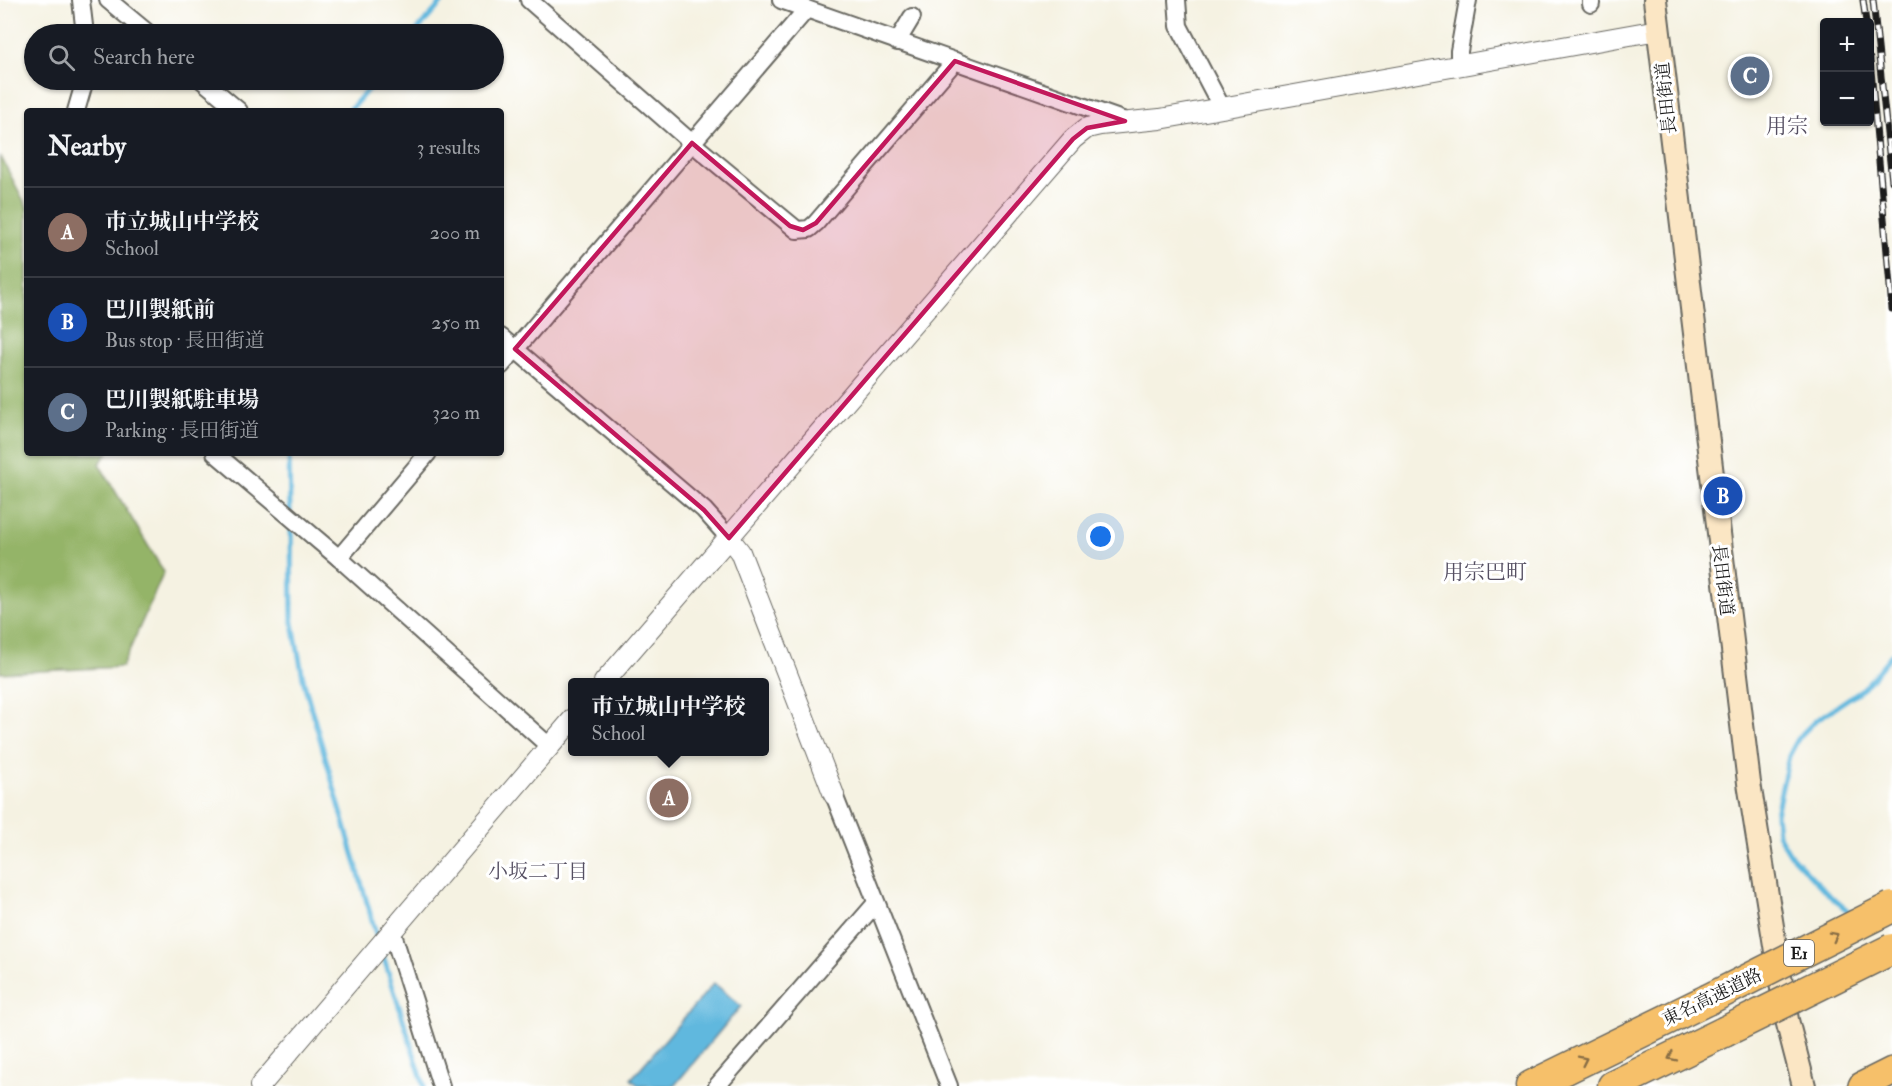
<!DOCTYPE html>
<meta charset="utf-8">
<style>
body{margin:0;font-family:"IM FELL Double Pica","Noto Serif JP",serif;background:#242831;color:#f1f3f6}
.controls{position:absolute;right:18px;top:18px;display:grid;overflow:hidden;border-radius:6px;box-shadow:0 2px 4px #0004}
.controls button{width:54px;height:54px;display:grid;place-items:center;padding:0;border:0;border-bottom:2px solid #363941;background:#171b24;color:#f1f3f6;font:30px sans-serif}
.you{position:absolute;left:1101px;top:537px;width:21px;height:21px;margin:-15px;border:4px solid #fff;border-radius:50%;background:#1a73e8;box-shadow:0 0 0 9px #1a73e833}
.badge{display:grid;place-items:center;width:39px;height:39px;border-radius:50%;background:#ea580c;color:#fff;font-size:20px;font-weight:700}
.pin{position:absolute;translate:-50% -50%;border:3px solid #fff;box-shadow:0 2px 6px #0006}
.popup{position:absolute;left:568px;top:678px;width:201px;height:78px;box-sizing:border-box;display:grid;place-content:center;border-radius:6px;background:#171b24;filter:drop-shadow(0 2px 4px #0005);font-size:20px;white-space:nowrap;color:#9ea1a6}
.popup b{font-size:22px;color:#f1f3f6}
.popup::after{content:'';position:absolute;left:50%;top:100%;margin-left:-12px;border:12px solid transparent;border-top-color:#171b24}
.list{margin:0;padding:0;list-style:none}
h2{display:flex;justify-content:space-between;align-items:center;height:78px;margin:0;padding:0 24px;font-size:26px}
h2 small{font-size:20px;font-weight:400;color:#9ea1a6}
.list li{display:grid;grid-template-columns:39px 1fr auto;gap:18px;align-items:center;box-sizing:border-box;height:90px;padding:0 24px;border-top:2px solid #363941}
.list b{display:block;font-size:22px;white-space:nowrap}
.list p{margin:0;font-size:20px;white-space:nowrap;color:#9ea1a6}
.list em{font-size:20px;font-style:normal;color:#9ea1a6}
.icon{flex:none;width:33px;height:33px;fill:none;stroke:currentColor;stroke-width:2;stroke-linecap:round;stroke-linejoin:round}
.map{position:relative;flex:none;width:1892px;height:1086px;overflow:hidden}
.search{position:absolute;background:#171b24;box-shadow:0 2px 4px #0004;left:24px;top:24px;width:480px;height:66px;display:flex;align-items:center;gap:15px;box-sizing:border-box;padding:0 21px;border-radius:33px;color:#9ea1a6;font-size:22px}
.panel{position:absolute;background:#171b24;box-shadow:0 2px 4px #0004;left:24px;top:108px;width:480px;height:348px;border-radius:6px}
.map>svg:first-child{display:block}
.forest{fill:#94b467;stroke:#586842;stroke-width:1.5}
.water{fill:#61b8de;stroke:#3e6a7d;stroke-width:1.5}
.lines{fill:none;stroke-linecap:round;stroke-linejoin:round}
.stream{stroke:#61b8de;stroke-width:5}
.minor-casing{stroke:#686761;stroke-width:20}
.tertiary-casing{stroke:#686761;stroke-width:22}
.secondary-casing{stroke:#686761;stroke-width:26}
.trunk-casing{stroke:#686761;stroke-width:30}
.motorway-casing{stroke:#686761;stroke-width:33}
.minor{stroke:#fff;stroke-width:16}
.tertiary{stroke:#fff;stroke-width:20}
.secondary{stroke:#fbe6c4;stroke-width:22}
.trunk{stroke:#f6c06b;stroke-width:27}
.motorway{stroke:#f6c06b;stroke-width:30}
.rail-casing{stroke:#1c1c1c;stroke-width:7}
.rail{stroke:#fff;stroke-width:4.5;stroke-dasharray:14;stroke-linecap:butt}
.motorway-bridge-casing{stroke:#686761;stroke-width:33;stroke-linecap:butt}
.motorway-bridge{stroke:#f6c06b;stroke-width:30}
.oneway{stroke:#896e44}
.marked{fill:#c2185b;fill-opacity:0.2;stroke:#c2185b;stroke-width:4.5;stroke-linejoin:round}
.labels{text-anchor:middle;stroke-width:6;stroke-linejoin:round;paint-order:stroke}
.shield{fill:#fff;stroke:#606060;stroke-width:1.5}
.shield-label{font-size:16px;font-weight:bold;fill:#1c1c1c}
.street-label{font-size:18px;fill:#1c1c1c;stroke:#fff}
.neighbourhood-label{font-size:20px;fill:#554f62;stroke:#fff}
.quarter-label{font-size:21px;fill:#554f62;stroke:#fff}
</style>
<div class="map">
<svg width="1892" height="1086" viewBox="0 0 1892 1086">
<rect width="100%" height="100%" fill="#fff"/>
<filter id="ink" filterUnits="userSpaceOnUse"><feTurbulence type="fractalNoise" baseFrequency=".0167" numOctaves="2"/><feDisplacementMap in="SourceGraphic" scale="12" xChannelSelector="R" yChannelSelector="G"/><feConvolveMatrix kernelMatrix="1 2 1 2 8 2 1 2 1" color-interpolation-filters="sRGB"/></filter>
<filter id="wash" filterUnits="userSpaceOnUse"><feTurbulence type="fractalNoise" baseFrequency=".008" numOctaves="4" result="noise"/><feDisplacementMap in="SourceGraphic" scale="24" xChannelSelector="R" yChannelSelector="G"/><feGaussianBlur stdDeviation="1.35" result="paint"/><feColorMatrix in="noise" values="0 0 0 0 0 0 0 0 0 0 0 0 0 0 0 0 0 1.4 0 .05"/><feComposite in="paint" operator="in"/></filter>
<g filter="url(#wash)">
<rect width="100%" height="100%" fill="#f5f2e2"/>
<!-- forest -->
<polygon class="forest" points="0,155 27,207 27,453 108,453 99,464 164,572 122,667 0,673"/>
<!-- water -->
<polygon class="water" points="714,983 741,1006 674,1086 639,1086 631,1079"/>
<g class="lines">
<!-- stream -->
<g class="stream">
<polyline points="414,34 444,0"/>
<polyline points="349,111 376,80"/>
<polyline points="289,453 290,511"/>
<polyline points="291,524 292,619 304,683 378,941"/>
<polyline points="1855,916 1832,898 1790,854 1778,834 1776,814 1789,756 1799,737 1815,721 1864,688 1892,654"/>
<polyline points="382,952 424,1086"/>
</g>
</g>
</g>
<g filter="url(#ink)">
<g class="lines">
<defs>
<g id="minor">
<polyline points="81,0 85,34"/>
<polyline points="108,0 149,34"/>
<polyline points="529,0 692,143 797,230 809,229 816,223 955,61"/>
<polyline points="781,0 1125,121"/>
<polyline points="1177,0 1179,26 1222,108"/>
<polyline points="1591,0 1591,4"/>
<polyline points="897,42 912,17"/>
<polyline points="1459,66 1459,51 1468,0"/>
<polyline points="202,80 239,111"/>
<polyline points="76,111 85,80"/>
<polyline points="501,337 704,510 729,538"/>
<polyline points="501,366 806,10"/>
<polyline points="215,453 339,558 549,746"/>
<polyline points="339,558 428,453"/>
<polyline points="834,795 949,1086"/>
<polyline points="392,931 441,1086"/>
<polyline points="717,1086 876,903"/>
</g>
<g id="tertiary">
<polyline points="729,538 740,552 834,795"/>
<polyline points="604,682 1073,139 1087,128 1100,125 1160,119 1658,30"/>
<polyline points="260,1086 573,719"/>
</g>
<polyline id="secondary" points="1655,0 1749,783 1787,1020 1804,1086"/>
<polyline id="trunk" points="1862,1086 1892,1071"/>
<g id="motorway">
<polyline points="1531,1086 1707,1000"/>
<polyline points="1613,1086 1724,1032"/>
</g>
</defs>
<!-- minor casing -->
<use href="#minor" class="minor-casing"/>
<!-- tertiary casing -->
<use href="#tertiary" class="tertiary-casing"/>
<!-- secondary casing -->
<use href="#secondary" class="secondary-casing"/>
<!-- trunk casing -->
<use href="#trunk" class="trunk-casing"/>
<!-- motorway casing -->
<use href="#motorway" class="motorway-casing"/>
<!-- minor -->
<use href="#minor" class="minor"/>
<!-- tertiary -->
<use href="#tertiary" class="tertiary"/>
<!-- secondary -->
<use href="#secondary" class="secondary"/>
<!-- trunk -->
<use href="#trunk" class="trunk"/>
<!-- motorway -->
<use href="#motorway" class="motorway"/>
<defs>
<g id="rail">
<polyline points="1863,0 1866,22"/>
<polyline points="1873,0 1892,181"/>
<polyline points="1870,59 1892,309"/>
</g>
</defs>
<!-- rail casing -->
<use href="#rail" class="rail-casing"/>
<!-- rail -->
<use href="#rail" class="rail"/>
<defs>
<g id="motorway-bridge">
<polyline points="1707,1000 1892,907"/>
<polyline points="1724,1032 1892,949"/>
</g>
</defs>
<!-- motorway-bridge casing -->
<use href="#motorway-bridge" class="motorway-bridge-casing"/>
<!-- motorway-bridge -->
<use href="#motorway-bridge" class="motorway-bridge"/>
</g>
<!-- one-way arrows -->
<defs><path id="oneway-chevron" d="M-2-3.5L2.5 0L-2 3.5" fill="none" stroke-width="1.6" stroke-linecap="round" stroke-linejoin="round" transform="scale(1.5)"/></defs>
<g class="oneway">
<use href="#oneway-chevron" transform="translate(1834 936) rotate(-27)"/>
<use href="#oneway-chevron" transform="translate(1672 1057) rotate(154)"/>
<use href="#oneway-chevron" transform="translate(1583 1060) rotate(-26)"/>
</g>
</g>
<!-- marked area -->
<path class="marked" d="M955,61L1125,121L1087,128L1073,139L729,538L704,510L515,349L692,143L790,226L803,230L816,223Z"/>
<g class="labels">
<!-- shield labels -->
<rect class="shield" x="1784" y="940" width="30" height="26" rx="4.5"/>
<g class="shield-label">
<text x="1799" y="959">E1</text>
</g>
<!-- street labels -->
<g class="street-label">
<text transform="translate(1666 98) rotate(-96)" y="6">長田街道</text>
<text transform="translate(1723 580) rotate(83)" y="6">長田街道</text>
<text transform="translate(1712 997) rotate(-26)" y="6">東名高速道路</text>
</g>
<!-- neighbourhood labels -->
<g class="neighbourhood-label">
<text x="538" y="878">小坂二丁目</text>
</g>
<!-- quarter labels -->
<g class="quarter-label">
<text x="1787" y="133">用宗</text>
<text x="1485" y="579">用宗巴町</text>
</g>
</g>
</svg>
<div class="controls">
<button>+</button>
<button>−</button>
</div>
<div class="you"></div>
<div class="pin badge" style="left:669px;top:798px;background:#8d6e63">A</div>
<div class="popup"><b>市立城山中学校</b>School</div>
<div class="pin badge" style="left:1723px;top:496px;background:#1a4fb4">B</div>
<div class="pin badge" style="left:1750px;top:76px;background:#5c6f8a">C</div>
<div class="search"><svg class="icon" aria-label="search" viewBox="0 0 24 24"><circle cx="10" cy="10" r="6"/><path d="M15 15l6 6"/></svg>Search here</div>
<section class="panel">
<h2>Nearby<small>3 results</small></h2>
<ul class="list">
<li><span class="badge" style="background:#8d6e63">A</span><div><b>市立城山中学校</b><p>School</p></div><em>200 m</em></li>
<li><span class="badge" style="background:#1a4fb4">B</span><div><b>巴川製紙前</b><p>Bus stop · 長田街道</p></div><em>250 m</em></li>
<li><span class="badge" style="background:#5c6f8a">C</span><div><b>巴川製紙駐車場</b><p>Parking · 長田街道</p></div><em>320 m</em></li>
</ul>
</section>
</div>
